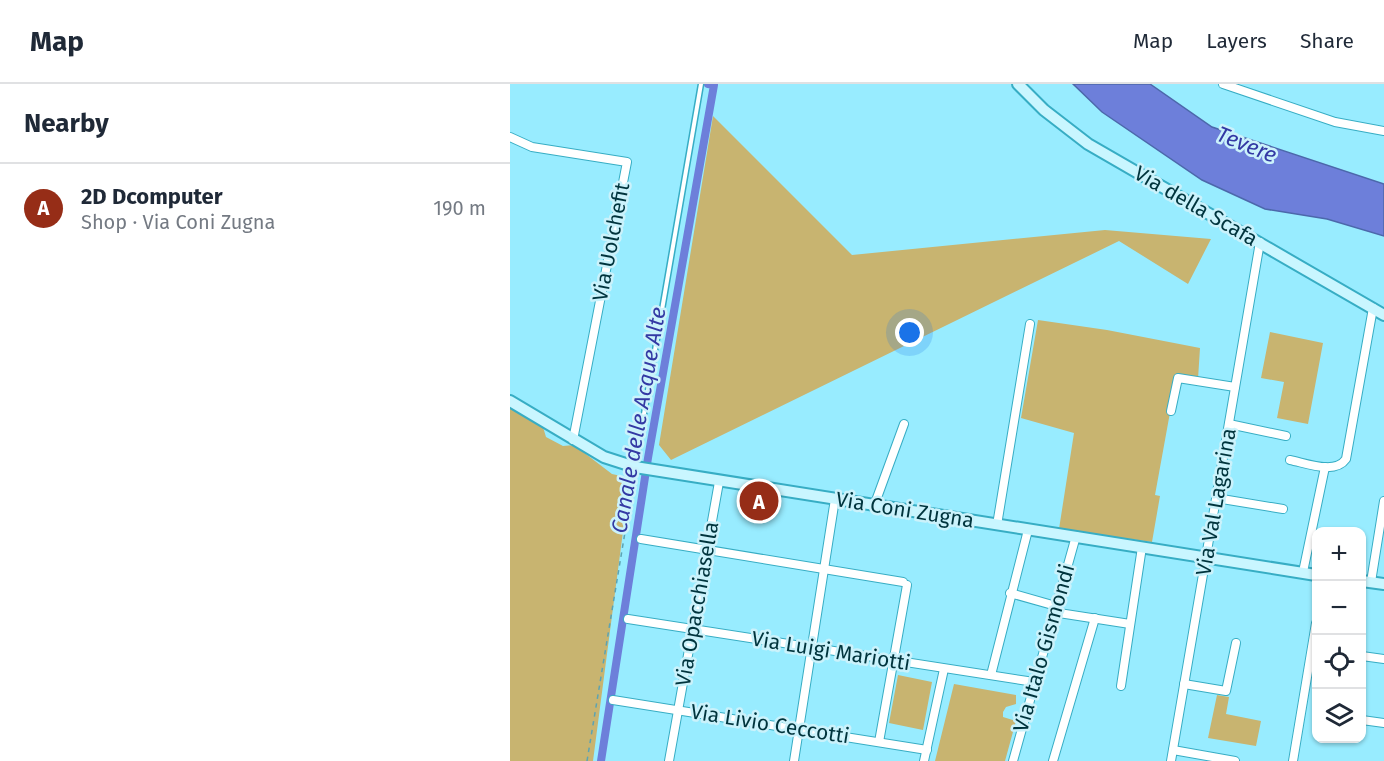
<!DOCTYPE html>
<meta charset="utf-8">
<style>
body{margin:0;font-family:"Fira Sans",sans-serif;background:#f6f6f7;color:#1f2937}
.controls{position:absolute;right:18px;bottom:18px;display:grid;overflow:hidden;border-radius:12px;box-shadow:0 2px 4px #0004}
.controls button{width:54px;height:54px;display:grid;place-items:center;padding:0;border:0;border-bottom:2px solid #e0e1e3;background:#fff;color:#1f2937;font:30px sans-serif}
.you{position:absolute;left:400px;top:249px;width:21px;height:21px;margin:-15px;border:4px solid #fff;border-radius:50%;background:#1a73e8;box-shadow:0 0 0 9px #1a73e833}
.badge{display:grid;place-items:center;width:39px;height:39px;border-radius:50%;background:#962d17;color:#fff;font-size:20px;font-weight:700}
.pin{position:absolute;translate:-50% -50%;border:3px solid #fff;box-shadow:0 2px 6px #0006}
.list{margin:0;padding:0;list-style:none}
h2{display:flex;justify-content:space-between;align-items:center;height:78px;margin:0;padding:0 24px;font-size:26px}
h2 small{font-size:20px;font-weight:400;color:#747a83}
.list li{display:grid;grid-template-columns:39px 1fr auto;gap:18px;align-items:center;box-sizing:border-box;height:90px;padding:0 24px;border-top:2px solid #e0e1e3}
.list b{display:block;font-size:22px;white-space:nowrap}
.list p{margin:0;font-size:20px;white-space:nowrap;color:#747a83}
.list em{font-size:20px;font-style:normal;color:#747a83}
.icon{flex:none;width:33px;height:33px;fill:none;stroke:currentColor;stroke-width:2;stroke-linecap:round;stroke-linejoin:round}
.map{position:relative;flex:none;width:874px;height:677px;overflow:hidden}
header{display:flex;align-items:center;gap:36px;box-sizing:border-box;height:84px;padding:0 30px;background:#fff;border-bottom:2px solid #e0e1e3}
header strong{font-size:28px}
nav{display:flex;gap:33px;margin-inline-start:auto;font-size:21px}
main{display:flex}
aside{flex:1;background:#fff}
.map>svg:first-child{display:block}
.green{fill:#c8b470}
.water{fill:#6d7fda;stroke:#4c68ab;stroke-width:1.5}
.lines{fill:none;stroke-linecap:round;stroke-linejoin:round}
.canal{stroke:#6d7fda;stroke-width:8}
.lane-casing{stroke:#37adc4;stroke-width:7}
.street-casing{stroke:#37adc4;stroke-width:10}
.secondary-casing{stroke:#37adc4;stroke-width:14}
.path{stroke:#5ca3b2;stroke-width:1.5;stroke-dasharray:4.5 4.5;stroke-linecap:butt}
.lane{stroke:#fff;stroke-width:4}
.street{stroke:#fff;stroke-width:8}
.secondary{stroke:#c9f6ff;stroke-width:10}
.labels{text-anchor:middle;stroke-width:5;stroke-linejoin:round;paint-order:stroke}
.street-label{font-size:21px;fill:#00343d;stroke:#cbf2fb}
.water-label{font-size:22px;font-style:italic;fill:#3339a4;stroke:#cbf2fb}
</style>
<header>
<strong>Map</strong>
<nav><a>Map</a><a>Layers</a><a>Share</a></nav>
</header>
<main>
<aside>
<h2>Nearby<small></small></h2>
<ul class="list">
<li><span class="badge">A</span><div><b>2D Dcomputer</b><p>Shop · Via Coni Zugna</p></div><em>190 m</em></li>
</ul>
</aside>
<div class="map">
<svg width="874" height="677" viewBox="0 0 874 677">
<rect width="100%" height="100%" fill="#98ecff"/>
<!-- green -->
<g class="green">
<polygon points="203,32 342,171 595,146 701,155 678,200 609,157 161,376 149,361"/>
<polygon points="528,236 597,246 690,264 688,295 667,290 645,411 650,412 642,458 549,445 564,349 511,334"/>
<polygon points="760,248 813,259 798,340 767,334 774,298 751,294"/>
<polygon points="0,324 33,343 36,353 53,362 64,361 102,390 120,394 83,677 0,677"/>
<polygon points="388,591 422,598 413,646 379,639"/>
<polygon points="444,600 506,611 506,620 496,623 493,628 493,633 506,637 495,677 425,677"/>
<polygon points="707,611 719,613 716,630 751,637 746,662 698,654"/>
</g>
<!-- water -->
<polygon class="water" points="563,0 640,0 702,43 874,100 874,152 817,135 755,125 692,96 592,28"/>
<g class="lines">
<!-- canal -->
<polyline class="canal" points="91,677 138,374 204,1 198,0"/>
<defs>
<polyline id="lane" points="125,382 191,0"/>
<g id="street">
<polyline points="713,0 825,38 874,47"/>
<polyline points="0,53 22,63 117,78 63,356"/>
<polyline points="661,327 668,294 725,303"/>
<polyline points="719,340 776,352"/>
<path d="M780,376C796,379 825,391 836,375L863,224"/>
<polyline points="706,414 773,425"/>
<polyline points="364,422 394,340"/>
<polyline points="487,441 520,240"/>
<polyline points="131,455 393,498"/>
<polyline points="793,488 815,383"/>
<polyline points="861,498 874,417"/>
<polyline points="500,509 546,522"/>
<polyline points="549,529 620,540"/>
<polyline points="118,535 524,598"/>
<polyline points="852,572 874,575"/>
<polyline points="481,591 518,446"/>
<polyline points="674,600 716,607 726,559"/>
<polyline points="611,602 632,463"/>
<polyline points="103,616 417,666"/>
<polyline points="852,636 874,639"/>
<polyline points="369,658 397,501"/>
<polyline points="663,666 725,677"/>
<polyline points="159,677 209,398"/>
<polyline points="284,677 325,415"/>
<polyline points="414,677 434,585"/>
<polyline points="503,677 566,452"/>
<polyline points="543,677 585,534"/>
<polyline points="661,677 750,158"/>
<polyline points="783,677 806,539"/>
</g>
<g id="secondary">
<polyline points="508,0 534,26 578,60 874,231"/>
<polyline points="0,317 94,373 125,383 806,491"/>
<polyline points="852,497 874,500"/>
</g>
</defs>
<!-- lane casing -->
<use href="#lane" class="lane-casing"/>
<!-- street casing -->
<use href="#street" class="street-casing"/>
<!-- secondary casing -->
<use href="#secondary" class="secondary-casing"/>
<!-- path -->
<polyline class="path" points="77,677 124,394"/>
<!-- lane -->
<use href="#lane" class="lane"/>
<!-- street -->
<use href="#street" class="street"/>
<!-- secondary -->
<use href="#secondary" class="secondary"/>
</g>
<g class="labels">
<!-- street labels -->
<g class="street-label">
<text transform="translate(686 122) rotate(30)" y="7">Via della Scafa</text>
<text transform="translate(101 158) rotate(-79)" y="7">Via Uolchefit</text>
<text transform="translate(706 418) rotate(-80)" y="7">Via Val Lagarina</text>
<text transform="translate(395 426) rotate(9)" y="7">Via Coni Zugna</text>
<text transform="translate(187 520) rotate(-80)" y="7">Via Opacchiasella</text>
<text transform="translate(534 564) rotate(-74)" y="7">Via Italo Gismondi</text>
<text transform="translate(321 567) rotate(9)" y="7">Via Luigi Mariotti</text>
<text transform="translate(260 640) rotate(9)" y="7">Via Livio Ceccotti</text>
</g>
<!-- water labels -->
<g class="water-label">
<text transform="translate(737 60) rotate(22)" y="8">Tevere</text>
<text transform="translate(128 336) rotate(-80)" y="8">Canale delle Acque Alte</text>
</g>
</g>
</svg>
<div class="controls">
<button>+</button>
<button>−</button>
<button><svg class="icon" aria-label="locate" viewBox="0 0 24 24"><circle cx="12" cy="12" r="6"/><path d="M12 2v4M12 18v4M2 12h4M18 12h4"/></svg></button>
<button><svg class="icon" aria-label="layers" viewBox="0 0 24 24"><path d="M12 4l9 5-9 5-9-5zM3 14l9 5 9-5"/></svg></button>
</div>
<div class="you"></div>
<div class="pin badge" style="left:249px;top:417px">A</div>
</div>
</main>
